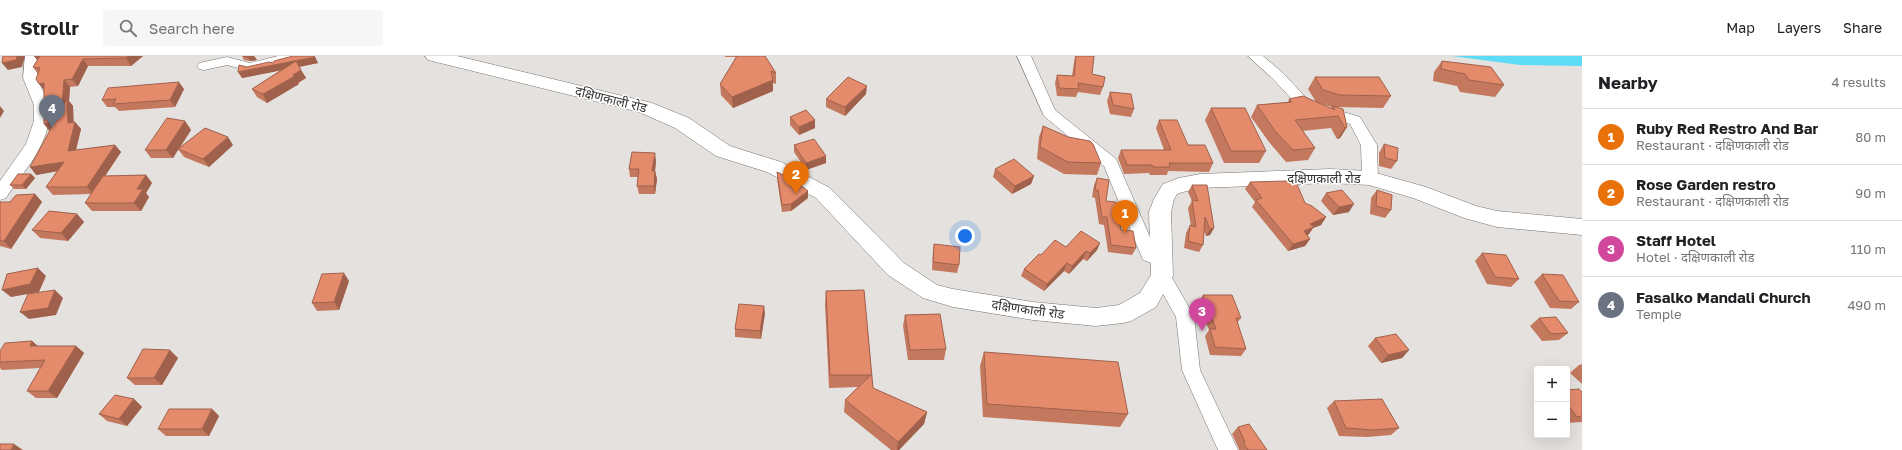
<!DOCTYPE html>
<meta charset="utf-8">
<style>
body{margin:0;font-family:"Golos Text","Noto Sans Devanagari",sans-serif;background:#f6f6f6;color:#202124}
.controls{position:absolute;right:12px;bottom:12px;display:grid;overflow:hidden;border-radius:4px;box-shadow:0 4px 16px #0002}
.controls button{width:36px;height:36px;display:grid;place-items:center;padding:0;border:0;border-bottom:1px solid #e0e0e0;background:#fff;color:#202124;font:20px sans-serif}
.you{position:absolute;left:965px;top:180px;width:14px;height:14px;margin:-10px;border:3px solid #fff;border-radius:50%;background:#1a73e8;box-shadow:0 0 0 6px #1a73e833}
.badge{display:grid;place-items:center;width:26px;height:26px;border-radius:50%;background:#992d8d;color:#fff;font-size:13px;font-weight:700}
.pin{position:absolute;translate:-50% -33px;filter:drop-shadow(0 1px 2px #0008)}
.pin::after{content:'';position:absolute;top:21px;width:14px;height:12px;background:inherit;clip-path:polygon(0 0,100% 0,50% 100%)}
.list{margin:0;padding:0;list-style:none}
h2{display:flex;justify-content:space-between;align-items:center;height:52px;margin:0;padding:0 16px;font-size:17px}
h2 small{font-size:13px;font-weight:400;color:#757577}
.list li{display:grid;grid-template-columns:26px 1fr auto;gap:12px;align-items:center;box-sizing:border-box;height:56px;padding:0 16px;border-top:1px solid #e0e0e0}
.list b{display:block;font-size:15px;white-space:nowrap}
.list p{margin:0;font-size:13px;white-space:nowrap;color:#757577}
.list em{font-size:13px;font-style:normal;color:#757577}
.icon{flex:none;width:22px;height:22px;fill:none;stroke:currentColor;stroke-width:2;stroke-linecap:round;stroke-linejoin:round}
.map{position:relative;flex:none;width:1582px;height:394px;overflow:hidden}
header{display:flex;align-items:center;gap:24px;box-sizing:border-box;height:56px;padding:0 20px;background:#fff;border-bottom:1px solid #e0e0e0}
header strong{font-size:19px}
nav{display:flex;gap:22px;margin-inline-start:auto;font-size:14px}
.search{width:280px;height:36px;background:#f6f6f6;display:flex;align-items:center;gap:10px;box-sizing:border-box;padding:0 14px;border-radius:4px;color:#757577;font-size:15px}
main{display:flex}
aside{flex:1;background:#fff}
.map>svg:first-child{display:block}
.water{fill:#5ddbf7}
.lines{fill:none;stroke-linecap:round;stroke-linejoin:round}
.minor-casing{stroke:#767471;stroke-width:1}
.secondary-casing{stroke:#767471;stroke-width:1}
.minor{fill:#fff;fill-rule:evenodd}
.secondary{fill:#fff;fill-rule:evenodd}
.wall{fill:#c4785d;fill-rule:evenodd}
.shaded-wall{fill:#a0614c}
.building{fill:#e48b6c;stroke:#a0614c}
.labels{text-anchor:middle;stroke-width:3;stroke-linejoin:round;paint-order:stroke}
.street-label{font-size:13px;fill:#323230;stroke:#fff}
</style>
<header>
<strong>Strollr</strong>
<div class="search"><svg class="icon" aria-label="search" viewBox="0 0 24 24"><circle cx="10" cy="10" r="6"/><path d="M15 15l6 6"/></svg>Search here</div>
<nav><a>Map</a><a>Layers</a><a>Share</a></nav>
</header>
<main>
<div class="map">
<svg width="1582" height="394" viewBox="0 0 1582 394">
<rect width="100%" height="100%" fill="#e4e1de"/>
<!-- water -->
<polygon class="water" points="1452,0 1582,0 1582,10 1520,9"/>
<g class="lines">
<defs>
<g id="minor">
<path d="M25,0H39C38,8 36,17 38,24C41,34 49,42 49,53C52,86 23,116 6,142L0,144V125L26,88L34,65V49L23,22Z"/>
<polygon points="278,0 303,0 301,3 250,15 227,9 204,14 199,13 197,10 199,7 227,1 250,7"/>
<polygon points="1017,0 1031,0 1055,54 1116,103 1156,195 1168,199 1171,204 1168,209 1162,211 1143,204 1104,110 1044,60"/>
<polygon points="1248,0 1263,0 1283,17 1310,46 1360,61 1377,89 1378,123 1376,127 1370,129 1364,127 1362,123 1361,89 1350,68 1300,52 1273,23"/>
<polygon points="1162,213 1168,215 1194,260 1200,314 1238,394 1218,394 1182,314 1176,261 1153,220 1156,215"/>
</g>
<polygon id="secondary" points="425,0 457,0 652,47 689,62 730,90 781,106 830,132 904,207 937,229 953,233 1033,246 1096,252 1119,249 1140,237 1151,219 1149,156 1154,143 1163,128 1179,122 1200,118 1330,113 1369,115 1426,131 1476,150 1497,155 1582,163 1582,179 1497,171 1464,162 1413,142 1369,129 1330,127 1200,132 1183,136 1177,138 1174,143 1171,156 1173,220 1156,251 1131,265 1123,267 1096,270 1033,264 953,251 923,242 888,219 816,142 767,116 716,100 675,72 639,56 428,4"/>
</defs>
<!-- minor casing -->
<use href="#minor" class="minor-casing"/>
<!-- secondary casing -->
<use href="#secondary" class="secondary-casing"/>
<!-- minor -->
<use href="#minor" class="minor"/>
<!-- secondary -->
<use href="#secondary" class="secondary"/>
</g>
<!-- wall -->
<g class="wall">
<polygon points="34,0 143,0 131,10 88,10 78,30 70,31 69,45 73,50 73,66 75,66 81,73 76,94 115,89 121,96 105,120 146,119 152,127 146,137 149,141 141,155 92,155 85,147 91,138 53,139 46,131 57,115 36,119 50,75 44,35 38,18 33,11 37,4"/>
<polygon points="242,0 254,0 257,4 250,5 244,4"/>
<polygon points="725,0 765,0 776,17 776,28 773,27 773,35 733,52 721,39 720,28 736,1 725,1"/>
<polygon points="1075,0 1094,0 1092,18 1103,31 1100,39 1078,36 1076,41 1057,40 1055,27 1057,19 1072,20"/>
<polygon points="315,1 318,7 299,11 306,22 298,27 299,28 267,47 257,41 252,33 281,14 242,22 247,11"/>
<polygon points="1442,5 1504,29 1495,41 1460,36 1457,30 1433,25 1434,16"/>
<path d="M1315,21L1391,40L1383,52L1337,51L1347,71L1340,82L1337,83L1331,72L1302,75L1315,92L1308,104L1286,106L1269,86L1251,61L1257,49L1288,46L1289,43L1316,46L1308,33ZM1318,47L1332,51L1331,52Z"/>
<polygon points="184,33 175,51 119,55 115,51 107,51 102,44"/>
<polygon points="1110,36 1134,53 1131,61 1110,58 1107,45"/>
<polygon points="866,38 845,60 826,51 826,43"/>
<polygon points="1211,52 1266,95 1259,107 1224,107 1205,64"/>
<polygon points="790,61 815,64 815,72 799,79 790,69"/>
<polygon points="1159,64 1188,89 1213,107 1209,116 1168,115 1167,119 1150,119 1149,117 1124,118 1118,102 1121,94 1164,94 1156,72"/>
<polygon points="185,65 191,74 179,93 233,89 209,111 184,101 178,93 173,102 151,102 145,94"/>
<polygon points="1043,70 1068,81 1101,107 1097,119 1064,118 1037,103 1039,81"/>
<polygon points="1384,88 1397,105 1391,113 1379,110 1379,97"/>
<polygon points="794,89 826,100 826,107 806,114 794,96"/>
<polygon points="656,105 655,115 657,123 655,138 639,138 637,130 638,121 630,121 629,113"/>
<polygon points="995,113 1034,120 1031,128 1012,138 993,121"/>
<polygon points="777,116 808,135 808,142 791,155 782,156 777,123"/>
<polygon points="31,118 35,122 26,133 14,133 10,129"/>
<polygon points="1097,122 1106,145 1121,174 1136,192 1132,199 1108,196 1104,169 1099,168 1095,142 1092,141 1094,129"/>
<polygon points="1250,126 1305,147 1326,161 1321,169 1313,172 1309,178 1307,179 1310,183 1305,190 1288,195 1252,151 1255,146 1245,133"/>
<polygon points="1192,129 1214,172 1210,179 1206,180 1204,175 1203,189 1199,196 1184,192 1186,177 1190,169 1191,170 1188,152 1192,145 1188,136"/>
<polygon points="1377,134 1391,154 1385,162 1370,158 1371,142"/>
<polygon points="1326,137 1349,156 1333,159 1321,145"/>
<polygon points="35,138 42,146 11,193 0,190 0,146 10,146"/>
<polygon points="77,158 84,166 68,185 40,182 32,174"/>
<polygon points="1100,187 1097,194 1087,205 1083,203 1069,218 1064,215 1044,235 1021,220 1024,213 1041,199 1066,191"/>
<polygon points="934,188 959,209 957,217 932,214 933,196"/>
<polygon points="1482,197 1519,223 1511,231 1487,228 1475,205"/>
<polygon points="1542,218 1579,246 1571,253 1550,252 1534,226"/>
<polygon points="349,225 339,254 317,255 312,247"/>
<polygon points="864,234 873,332 927,356 924,368 899,394 891,394 844,356 845,344 858,331 829,332 825,248 826,235"/>
<polygon points="1203,239 1241,262 1237,267 1246,293 1241,300 1210,299 1205,280 1209,274 1198,247"/>
<polygon points="765,257 761,283 735,281 735,273"/>
<polygon points="905,259 946,293 944,304 908,304 903,270"/>
<polygon points="1539,262 1568,277 1559,284 1542,285 1530,270"/>
<polygon points="1375,282 1409,294 1402,302 1381,307 1368,290"/>
<polygon points="32,285 38,290 76,290 84,297 57,342 36,342 27,335 40,312 2,314 0,312 0,295"/>
<polygon points="984,296 1128,358 1120,371 983,361 980,310"/>
<polygon points="178,302 162,329 135,329 127,322"/>
<polygon points="1582,308 1582,328 1570,317 1579,309"/>
<polygon points="1567,334 1582,336 1582,366 1567,367"/>
<polygon points="134,343 142,351 127,370 107,365 99,358"/>
<polygon points="1334,345 1399,372 1391,379 1367,381 1339,380 1327,352"/>
<polygon points="212,353 219,360 209,380 166,380 158,373"/>
<polygon points="1238,371 1267,394 1239,394 1239,393 1232,378"/>
</g>
<!-- shaded-wall -->
<g class="shaded-wall">
<polygon points="17,0 25,0 22,11 8,14 2,7"/>
<polygon points="34,0 43,0 40,7"/>
<polygon points="129,0 143,0 131,10 126,2"/>
<polygon points="253,0 254,0 257,4 250,5 248,1"/>
<polygon points="315,1 318,7 242,22 238,16"/>
<polygon points="83,3 88,10 78,30 72,23"/>
<polygon points="301,14 306,22 298,27 299,28 267,47 263,38"/>
<polygon points="64,24 70,31 69,45 73,50 74,71 75,66 81,73 74,102 68,95 68,67 62,51"/>
<polygon points="773,24 773,35 733,52 732,41"/>
<polygon points="179,26 184,33 175,51 170,44"/>
<polygon points="44,27 45,35 39,28"/>
<polygon points="867,30 866,38 845,60 845,51"/>
<polygon points="0,50 4,55 0,62"/>
<polygon points="815,64 815,72 799,79 799,71"/>
<polygon points="55,65 50,76 44,68"/>
<polygon points="185,65 191,74 173,102 166,94"/>
<polygon points="1347,71 1340,82 1337,83 1345,72"/>
<polygon points="228,81 233,89 209,111 203,103"/>
<polygon points="115,89 121,96 93,138 87,131"/>
<polygon points="655,97 656,105 654,123 652,115"/>
<polygon points="826,100 826,107 806,114 806,107"/>
<polygon points="64,106 70,113 36,119 30,111"/>
<polygon points="655,115 657,123 655,138 654,130"/>
<polygon points="31,118 35,122 26,133 22,129"/>
<polygon points="146,119 152,127 146,137 149,141 141,155 134,147 137,133"/>
<polygon points="1034,120 1031,128 1012,138 1015,130"/>
<polygon points="808,135 808,142 791,155 791,148"/>
<polygon points="35,138 42,146 11,193 4,185"/>
<polygon points="1354,148 1349,156 1333,159 1339,151"/>
<polygon points="77,158 84,166 68,185 61,177"/>
<polygon points="1326,161 1321,169 1313,172 1309,178 1299,183 1310,168"/>
<polygon points="1214,172 1210,179 1206,180 1210,173"/>
<polygon points="1310,183 1305,190 1288,195 1293,188"/>
<polygon points="1100,187 1097,194 1087,205 1090,197"/>
<polygon points="1086,195 1083,203 1069,218 1072,210"/>
<polygon points="1067,207 1064,215 1044,235 1047,228"/>
<polygon points="38,212 46,220 39,236 11,241 2,234"/>
<polygon points="344,217 349,225 339,254 334,246"/>
<polygon points="55,234 63,242 56,259 29,263 20,256"/>
<polygon points="764,250 765,257 761,283 760,275"/>
<polygon points="32,285 41,293 30,290"/>
<polygon points="76,290 84,297 57,342 48,335"/>
<polygon points="170,294 178,302 162,329 154,322"/>
<polygon points="1409,294 1402,302 1381,307 1388,299"/>
<polygon points="134,343 142,351 127,370 119,363"/>
<polygon points="212,353 219,360 209,380 202,373"/>
<polygon points="927,356 924,368 899,394 897,394 898,386"/>
<polygon points="14,388 23,394 11,394"/>
</g>
<!-- building -->
<g class="building">
<polygon points="3,0 17,0 16,4 2,7"/>
<polygon points="40,0 129,0 126,2 83,3 72,23 64,24 62,51 67,43 68,67 75,66 68,95 115,89 87,131 46,131 64,106 30,111 55,65 44,68 44,27 39,28 36,23 40,12 33,11"/>
<polygon points="243,0 253,0 248,1"/>
<polygon points="293,0 314,0 315,1 238,16 239,9 247,11 269,6 273,7 274,5"/>
<polygon points="737,0 765,0 776,17 771,15 773,24 732,41 720,28"/>
<polygon points="1076,0 1094,0 1092,18 1105,21 1103,31 1078,27 1079,33 1059,32 1057,19 1074,20"/>
<polygon points="296,5 301,14 293,19 295,20 263,38 252,33"/>
<polygon points="1442,5 1491,11 1504,29 1469,24 1465,18 1441,13"/>
<polygon points="848,21 867,30 845,51 826,43"/>
<polygon points="1315,21 1379,21 1391,40 1340,39 1323,34"/>
<polygon points="179,26 170,44 113,48 116,43 102,44 108,32"/>
<polygon points="1110,36 1131,38 1134,53 1113,49"/>
<polygon points="1303,40 1335,54 1332,50 1343,53 1347,71 1345,72 1338,60 1295,64 1315,92 1293,94 1275,75 1257,49 1292,46 1289,43"/>
<polygon points="1211,52 1245,52 1266,95 1231,95"/>
<polygon points="806,54 815,64 799,71 790,61"/>
<polygon points="167,62 185,65 166,94 145,94"/>
<polygon points="1159,64 1177,64 1188,89 1205,89 1213,107 1169,107 1170,111 1153,111 1152,109 1127,109 1121,94 1171,94"/>
<polygon points="1043,70 1068,81 1090,85 1093,88 1101,107 1068,106 1040,91"/>
<polygon points="205,72 228,81 203,103 178,93"/>
<polygon points="814,83 826,100 806,107 794,89"/>
<polygon points="1384,88 1398,92 1397,105 1385,102"/>
<polygon points="632,96 655,97 652,115 655,115 654,130 637,130 639,113 629,113"/>
<polygon points="1014,103 1034,120 1015,130 995,113"/>
<polygon points="777,116 794,124 808,135 791,148 782,149"/>
<polygon points="18,118 31,118 22,129 10,129"/>
<polygon points="146,119 137,133 143,133 134,147 85,147 103,120"/>
<polygon points="1097,122 1109,124 1106,145 1116,146 1121,174 1133,175 1136,192 1111,189 1107,161 1102,161 1098,134 1095,134"/>
<polygon points="1286,125 1296,126 1305,147 1312,150 1326,161 1310,168 1314,171 1304,175 1310,183 1293,188 1256,144 1262,142 1250,126"/>
<polygon points="1192,129 1207,129 1214,172 1210,173 1205,161 1203,189 1188,185 1190,169 1196,171 1192,144 1198,145"/>
<polygon points="1342,134 1354,148 1339,151 1326,137"/>
<polygon points="1377,134 1392,139 1391,154 1376,150"/>
<polygon points="35,138 4,185 0,185 0,146 10,146 16,139"/>
<polygon points="49,155 77,158 61,177 32,174"/>
<polygon points="1081,175 1100,187 1090,197 1086,195 1072,210 1067,207 1047,228 1024,213 1039,198 1041,199 1055,184 1066,191"/>
<polygon points="934,188 960,191 959,209 933,206"/>
<polygon points="1482,197 1506,199 1519,223 1495,221"/>
<polygon points="38,212 30,228 2,234 7,218"/>
<polygon points="344,217 334,246 312,247 322,218"/>
<polygon points="1542,218 1563,219 1579,246 1559,245"/>
<polygon points="55,234 48,252 20,256 28,238"/>
<polygon points="864,234 873,332 927,356 898,386 845,344 871,319 830,319 826,235"/>
<polygon points="1203,239 1232,239 1241,262 1236,262 1246,293 1215,291 1210,273 1216,273"/>
<polygon points="739,248 764,250 760,275 735,273"/>
<polygon points="940,258 946,293 910,294 905,259"/>
<polygon points="1556,261 1568,277 1551,278 1539,262"/>
<polygon points="1396,278 1409,294 1388,299 1375,282"/>
<polygon points="32,285 30,290 76,290 48,335 27,335 45,304 0,306 0,295 5,287"/>
<polygon points="143,293 170,294 154,322 127,322"/>
<polygon points="984,296 1118,306 1128,358 987,348"/>
<polygon points="1579,333 1582,336 1582,360 1577,361 1567,348 1567,334"/>
<polygon points="115,339 134,343 119,363 99,358"/>
<polygon points="1382,343 1399,372 1374,374 1346,372 1334,345"/>
<polygon points="169,353 212,353 202,373 158,373"/>
<polygon points="1249,368 1267,394 1248,394 1244,388 1245,386 1238,371"/>
<polygon points="0,388 14,388 11,394 0,394"/>
</g>
<g class="labels">
<!-- street labels -->
<g class="street-label">
<text transform="translate(611 43) rotate(14)" y="5">दक्षिणकाली रोड</text>
<text x="1324" y="127">दक्षिणकाली रोड</text>
<text transform="translate(1028 253) rotate(8)" y="5">दक्षिणकाली रोड</text>
</g>
</g>
</svg>
<div class="controls">
<button>+</button>
<button>−</button>
</div>
<div class="you"></div>
<div class="pin badge" style="left:1125px;top:177px;background:#e8710a">1</div>
<div class="pin badge" style="left:796px;top:138px;background:#e8710a">2</div>
<div class="pin badge" style="left:1202px;top:275px;background:#d1479c">3</div>
<div class="pin badge" style="left:52px;top:72px;background:#6b7280">4</div>
</div>
<aside>
<h2>Nearby<small>4 results</small></h2>
<ul class="list">
<li><span class="badge" style="background:#e8710a">1</span><div><b>Ruby Red Restro And Bar</b><p>Restaurant · दक्षिणकाली रोड</p></div><em>80 m</em></li>
<li><span class="badge" style="background:#e8710a">2</span><div><b>Rose Garden restro</b><p>Restaurant · दक्षिणकाली रोड</p></div><em>90 m</em></li>
<li><span class="badge" style="background:#d1479c">3</span><div><b>Staff Hotel</b><p>Hotel · दक्षिणकाली रोड</p></div><em>110 m</em></li>
<li><span class="badge" style="background:#6b7280">4</span><div><b>Fasalko Mandali Church</b><p>Temple</p></div><em>490 m</em></li>
</ul>
</aside>
</main>
